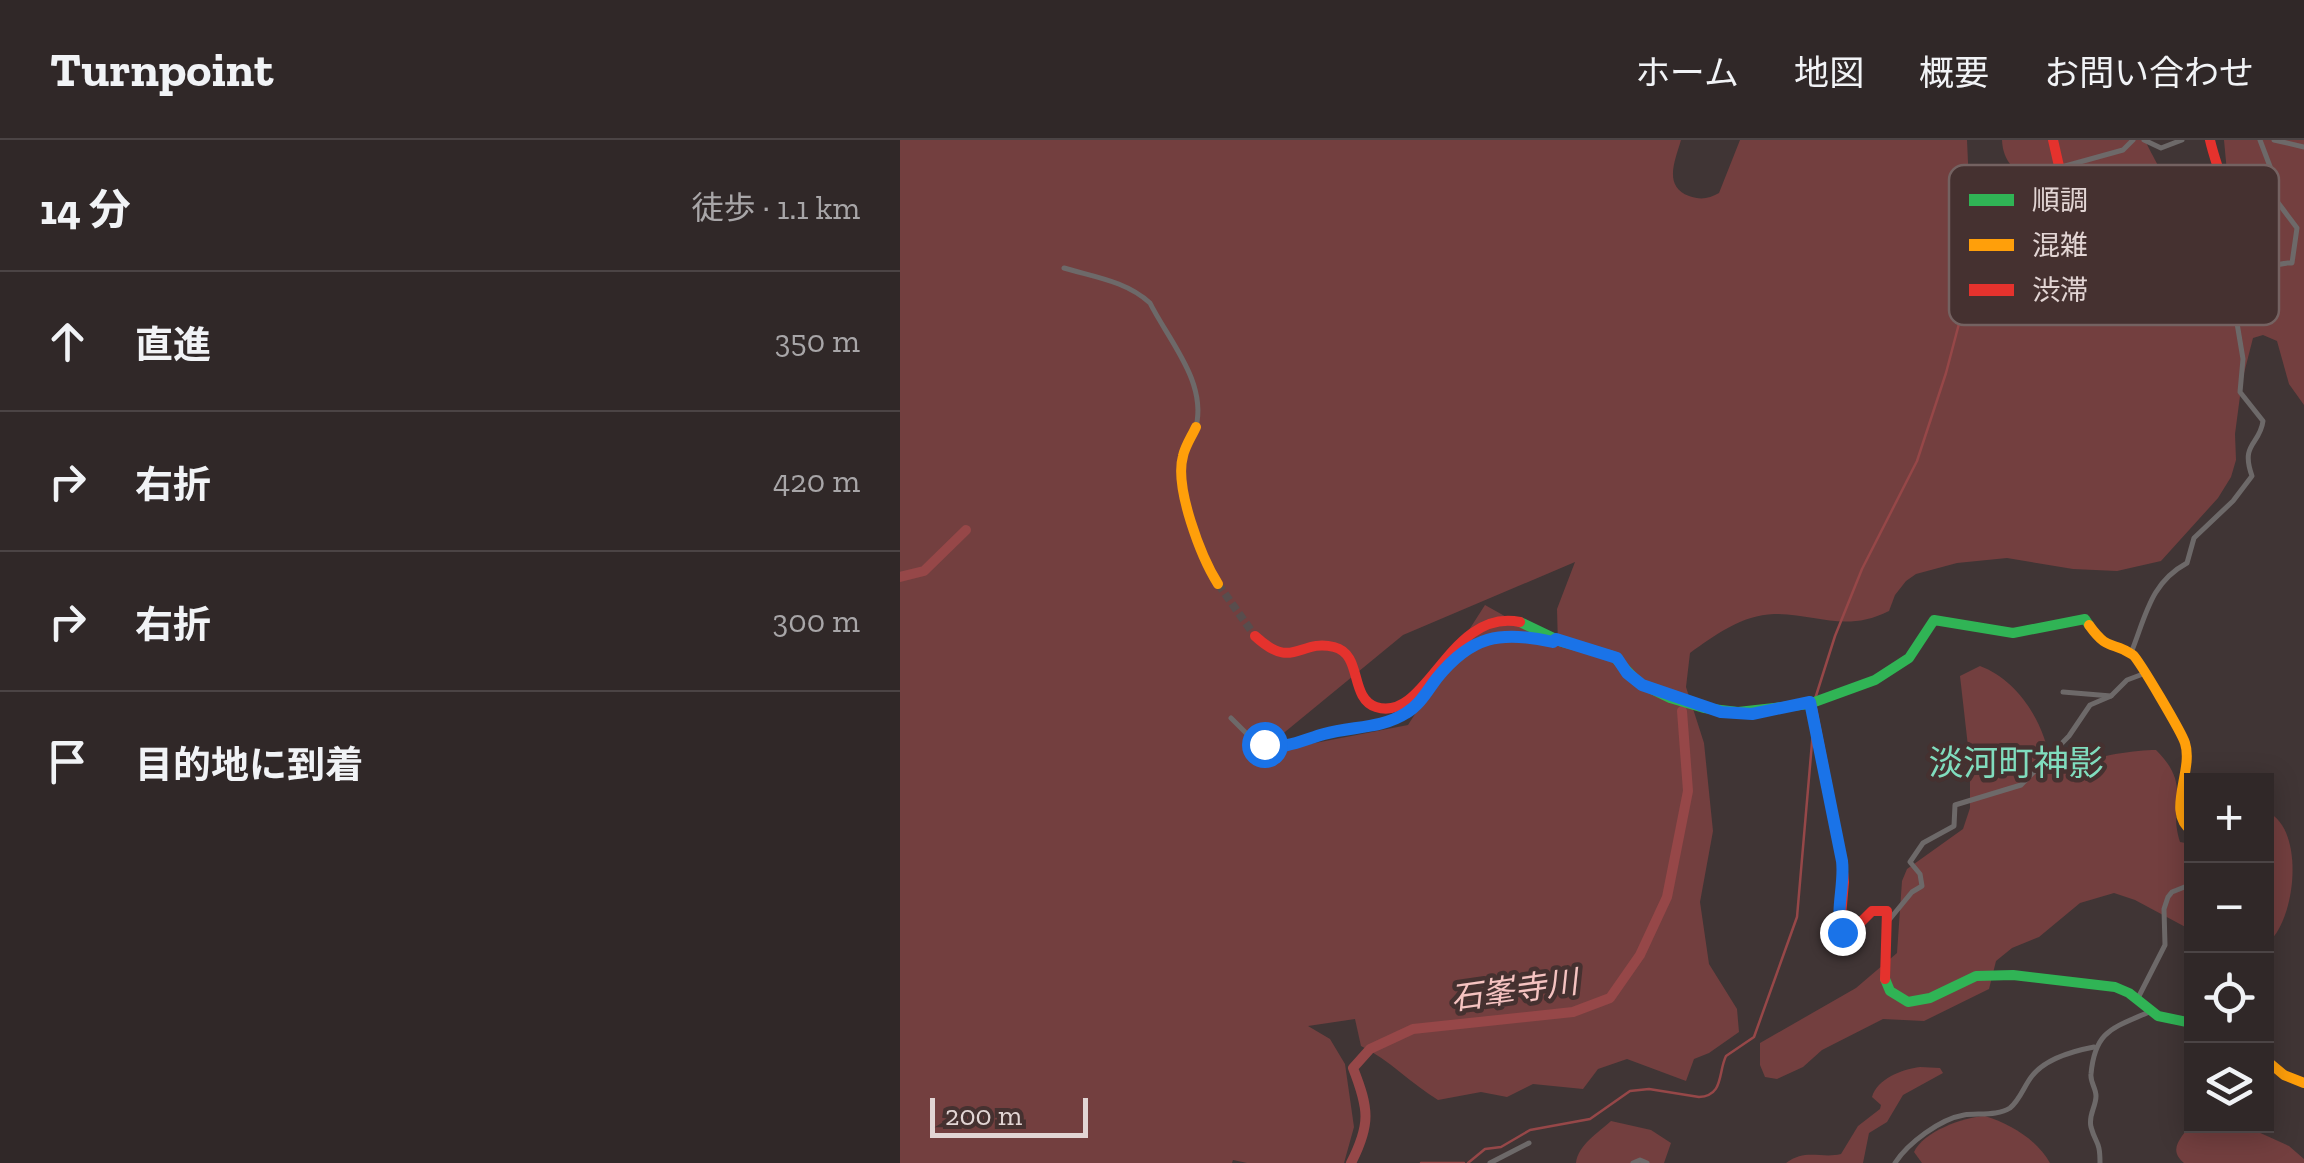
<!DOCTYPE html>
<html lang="ja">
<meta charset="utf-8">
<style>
body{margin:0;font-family:"Zilla Slab","Noto Sans JP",serif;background:#3c3434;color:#f1f3f6}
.controls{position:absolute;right:30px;bottom:30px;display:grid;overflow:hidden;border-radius:0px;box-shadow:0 5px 25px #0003}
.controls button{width:90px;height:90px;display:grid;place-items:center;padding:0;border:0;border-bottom:2px solid #4b4445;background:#302828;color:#f1f3f6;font:50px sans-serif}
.scale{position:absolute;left:30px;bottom:25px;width:158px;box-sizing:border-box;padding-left:10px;border:5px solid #e2d5d4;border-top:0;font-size:28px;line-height:35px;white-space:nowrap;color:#e2d5d4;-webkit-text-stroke:8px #453130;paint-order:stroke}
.stop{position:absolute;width:30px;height:30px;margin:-22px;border:8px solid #1a73e8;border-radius:50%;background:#fff}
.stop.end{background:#1a73e8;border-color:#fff;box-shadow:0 2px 10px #0008}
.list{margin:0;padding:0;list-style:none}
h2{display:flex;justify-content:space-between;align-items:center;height:130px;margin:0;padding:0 40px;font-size:42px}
h2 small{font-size:32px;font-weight:400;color:#a8a6a8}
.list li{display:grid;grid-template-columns:65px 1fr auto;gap:30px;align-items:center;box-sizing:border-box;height:140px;padding:0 40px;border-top:2px solid #4b4445}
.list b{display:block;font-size:38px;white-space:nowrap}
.list em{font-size:32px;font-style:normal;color:#a8a6a8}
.icon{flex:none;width:55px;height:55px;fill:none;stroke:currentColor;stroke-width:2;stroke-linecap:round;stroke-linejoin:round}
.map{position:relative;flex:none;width:1404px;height:1023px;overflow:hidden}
header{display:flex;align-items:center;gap:60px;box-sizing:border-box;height:140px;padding:0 50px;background:#302828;border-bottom:2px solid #4b4445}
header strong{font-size:48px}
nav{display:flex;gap:55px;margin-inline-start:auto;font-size:35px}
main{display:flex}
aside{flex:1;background:#302828}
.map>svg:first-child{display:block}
.green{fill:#733f3f;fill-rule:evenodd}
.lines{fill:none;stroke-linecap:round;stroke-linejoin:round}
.stream{stroke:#964748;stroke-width:2.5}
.river{stroke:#964748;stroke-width:10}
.secondary-tunnel{stroke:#584d4d;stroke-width:8;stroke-dasharray:8 4;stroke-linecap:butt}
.street{stroke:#6d6969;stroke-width:5}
.fast{stroke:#30b455;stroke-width:10}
.slow{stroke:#ff9f0a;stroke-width:10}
.jam{stroke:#e5322d;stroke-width:10}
.route{stroke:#1a73e8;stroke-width:12}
.labels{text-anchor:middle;stroke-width:9;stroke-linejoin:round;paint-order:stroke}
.water-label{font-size:32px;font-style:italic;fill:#f5c3c1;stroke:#453130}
.quarter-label{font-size:35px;fill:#80ddbe;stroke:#453130}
.key{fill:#453130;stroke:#746261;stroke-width:2.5}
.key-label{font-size:28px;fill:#e2d5d4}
</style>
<header>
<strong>Turnpoint</strong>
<nav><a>ホーム</a><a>地図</a><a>概要</a><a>お問い合わせ</a></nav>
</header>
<main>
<aside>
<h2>14 分<small>徒歩 · 1.1 km</small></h2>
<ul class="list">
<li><svg class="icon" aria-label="ahead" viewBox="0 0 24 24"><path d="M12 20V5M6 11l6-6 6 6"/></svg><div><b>直進</b></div><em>350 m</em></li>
<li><svg class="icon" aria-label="right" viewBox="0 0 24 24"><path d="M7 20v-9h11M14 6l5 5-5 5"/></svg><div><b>右折</b></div><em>420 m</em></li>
<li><svg class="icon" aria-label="right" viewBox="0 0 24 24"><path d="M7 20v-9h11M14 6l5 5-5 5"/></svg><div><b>右折</b></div><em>300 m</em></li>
<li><svg class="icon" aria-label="arrive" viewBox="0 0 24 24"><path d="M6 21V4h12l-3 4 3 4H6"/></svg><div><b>目的地に到着</b></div></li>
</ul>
</aside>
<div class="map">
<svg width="1404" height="1023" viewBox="0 0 1404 1023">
<rect width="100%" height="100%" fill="#403535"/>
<!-- green -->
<g class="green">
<path d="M0,0H781C775,21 763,46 789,56C800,60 809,59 819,53L840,0H1067L1069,45L1065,69L1078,93C1123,102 1172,105 1129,46C1116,29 1103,23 1102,0H1245C1248,8 1288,81 1294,85C1304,91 1322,93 1333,97L1324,0H1404V265L1389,244L1377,201L1363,195L1353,198L1342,241L1335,294L1336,320L1331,337L1318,358L1261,421L1217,431L1173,429L1107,418L1057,423L1016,434L1006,441L995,455L989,471C945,493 918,474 874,474C842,475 815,495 790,513L786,547L804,603L813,691L800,762L809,824L837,869L839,892L809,913L794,919L786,941L727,919L698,929L683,949L633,944L607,957L581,952L538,960C510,943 490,920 461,906L455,879L408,886L430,899L445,924L454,987L444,1023H347L333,1020L332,1023H0ZM675,422L657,469L658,506L585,465L508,585L358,614L503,495Z"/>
<path d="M1080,526C1118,540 1147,585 1150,626L1158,631C1179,619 1231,610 1256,610C1293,647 1267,661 1280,702L1291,704V790L1235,760L1214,753L1180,763L1139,797L1112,808L1096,821L1089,849L1024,881L983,879L922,910L903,927L877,939L865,937L860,925V903L956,848L997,813L1002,741L1007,729L1063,689L1070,668V624L1060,536Z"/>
<path d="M1367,672C1404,687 1398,777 1367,804Z"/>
<path d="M1020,927L1040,928L1043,933L1003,955L987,982L969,993L963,1023H886C906,1008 921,1019 941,1014L958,986L980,969L981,965L972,957C977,939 1002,929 1020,927Z"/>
<path d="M1085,976C1111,984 1137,1000 1150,1023H1022L1014,1012C1023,992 1063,977 1085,976Z"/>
<path d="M711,981L751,990L771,1003L764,1023H676C678,1005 698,993 711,981Z"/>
<path d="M1291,982L1292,986H1345L1389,1006L1404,1019V1023H1284C1266,1008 1284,997 1291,982Z"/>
</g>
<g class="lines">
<!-- stream -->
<g class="stream">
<polyline points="915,559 935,496 962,429 1017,321 1046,233 1091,62"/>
<polyline points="521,1023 564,1023"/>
<path d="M568,1023L585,1009L601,1007L630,990L690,979L730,951L749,949L799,957C824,956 818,932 826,916L854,897L897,777L913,591"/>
</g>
<!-- river -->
<g class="river">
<polyline points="0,437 24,431 66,390"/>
<path d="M451,1023C471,984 469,969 453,928L470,909L513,889L673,872L710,858L740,815L767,757L788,651L782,571"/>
</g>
<!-- secondary-tunnel -->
<polyline class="secondary-tunnel" points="318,444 355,496"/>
<!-- street -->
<g class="street">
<polyline points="1244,0 1261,8 1282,0"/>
<polyline points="1374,0 1404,7"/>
<polyline points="1158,28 1223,10 1233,0"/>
<path d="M164,128C194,137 226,141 250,163C269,201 307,242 296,287"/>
<path d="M1250,131C1265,158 1273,182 1308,179C1317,178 1323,178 1332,175C1345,153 1362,121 1392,123L1397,88L1376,60L1374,37L1360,0"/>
<path d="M1231,513C1246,476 1250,443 1287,423L1294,398L1333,361L1352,336C1340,303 1360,305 1363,281L1340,252L1343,219L1335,171"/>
<polyline points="1163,552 1211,556 1227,540 1243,534"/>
<path d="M331,578L349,596L376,608C393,603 410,597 427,593C452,586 479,589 502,576C517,568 524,555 534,543C575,489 593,496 654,501"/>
<polyline points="989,780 1012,752 1022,746 1020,734 1010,722 1023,703 1054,686 1055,665 1121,645 1169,596 1190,565 1211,556"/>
<polyline points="1238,858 1265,805 1264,769 1268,757 1272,752 1292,744"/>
<polyline points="590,1023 629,1003"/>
<polyline points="733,1023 740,1020 747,1023"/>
<path d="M995,1023C1008,1003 1040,979 1064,975C1078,973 1098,976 1110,968C1120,960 1124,946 1132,936C1146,918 1173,911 1194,907"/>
<path d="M1200,1023C1200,1000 1196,1005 1191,987C1188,975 1196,967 1196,956C1196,948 1190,942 1191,934C1195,890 1213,888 1249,872"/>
</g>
<!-- fast -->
<g class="fast">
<polyline points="620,482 662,502 713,516 739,543 770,558 804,568 838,572 909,564 975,540 1009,518 1034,480 1113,493 1185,479 1189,485"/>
<polyline points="985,839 990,851 1008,862 1030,858 1076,836 1113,835 1215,847 1229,853 1258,876 1292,883"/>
</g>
<!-- slow -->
<g class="slow">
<path d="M296,287C292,296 285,306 283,316C274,347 301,417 318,444"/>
<path d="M1189,485C1209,513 1212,500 1233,515C1239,520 1282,593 1285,603C1294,631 1265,673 1292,691"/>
<polyline points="1366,920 1384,935 1404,943"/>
</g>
<!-- jam -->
<g class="jam">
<path d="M1153,0L1175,96L1173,120L1202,133L1217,152L1233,158L1253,127L1275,119L1297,96L1313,91L1327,81C1332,60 1315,24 1310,0"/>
<path d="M355,496C394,532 399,498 434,507C463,514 449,558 476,567C527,584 549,467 620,482"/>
<polyline points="911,563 942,721 944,742 940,788 950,793 972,771 987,771 985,839"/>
</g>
</g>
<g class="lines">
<!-- route -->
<path class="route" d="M364,604C383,611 405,599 424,594C452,586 481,589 506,573C520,565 527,551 537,538C571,496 600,490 653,502L656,499L717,518L727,533L742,545L821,572L852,574L910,562L942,721C945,744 935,770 942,792"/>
</g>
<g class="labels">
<!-- water labels -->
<g class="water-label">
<text transform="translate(614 850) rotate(-8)" y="11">石峯寺川</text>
</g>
<!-- quarter labels -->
<g class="quarter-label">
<text x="1116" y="635">淡河町神影</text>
</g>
</g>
<!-- legend -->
<rect x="1049" y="25" width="330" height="160" rx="15" class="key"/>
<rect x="1069" y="54" width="45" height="12" fill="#30b455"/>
<rect x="1069" y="99" width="45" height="12" fill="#ff9f0a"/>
<rect x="1069" y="144" width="45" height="12" fill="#e5322d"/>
<g class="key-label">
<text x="1132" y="70">順調</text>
<text x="1132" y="115">混雑</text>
<text x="1132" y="160">渋滞</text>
</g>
</svg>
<div class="controls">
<button>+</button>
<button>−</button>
<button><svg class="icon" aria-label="locate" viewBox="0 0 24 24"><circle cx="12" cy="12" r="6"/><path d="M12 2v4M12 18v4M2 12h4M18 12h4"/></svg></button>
<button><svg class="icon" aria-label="layers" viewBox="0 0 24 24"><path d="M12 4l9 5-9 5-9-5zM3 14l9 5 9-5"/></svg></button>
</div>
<div class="scale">200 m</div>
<div class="stop" style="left:364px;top:604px"></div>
<div class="stop end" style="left:942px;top:792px"></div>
</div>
</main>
